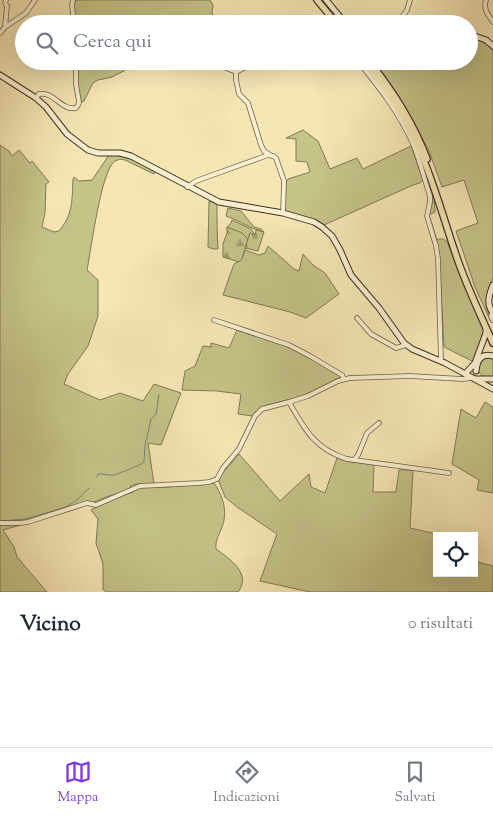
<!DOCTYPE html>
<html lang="it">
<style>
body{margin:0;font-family:"Sorts Mill Goudy",serif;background:#f6f6f7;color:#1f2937}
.controls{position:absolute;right:15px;bottom:15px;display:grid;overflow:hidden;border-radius:0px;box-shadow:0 5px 20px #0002}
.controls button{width:45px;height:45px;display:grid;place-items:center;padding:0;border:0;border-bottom:1px solid #e0e1e3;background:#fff;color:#1f2937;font:25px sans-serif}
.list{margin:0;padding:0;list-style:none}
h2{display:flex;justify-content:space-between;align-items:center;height:65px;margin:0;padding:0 20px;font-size:21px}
h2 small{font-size:16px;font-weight:400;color:#747a83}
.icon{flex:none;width:28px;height:28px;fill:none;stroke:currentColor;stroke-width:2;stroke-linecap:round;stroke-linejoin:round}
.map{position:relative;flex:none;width:493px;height:592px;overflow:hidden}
.search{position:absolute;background:#fff;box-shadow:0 5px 20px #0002;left:15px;right:15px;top:15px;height:55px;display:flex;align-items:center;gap:12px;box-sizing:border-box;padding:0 18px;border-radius:28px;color:#747a83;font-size:19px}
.sheet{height:155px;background:#fff}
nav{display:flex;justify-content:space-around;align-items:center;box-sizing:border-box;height:70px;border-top:1px solid #e0e1e3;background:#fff;font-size:14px;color:#747a83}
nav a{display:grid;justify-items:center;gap:2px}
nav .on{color:#7c3aed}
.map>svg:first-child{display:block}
.green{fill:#c4c388;stroke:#817958}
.forest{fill:url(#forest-firs);stroke:#817958}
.cemetery{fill:url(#cemetery-stones);stroke:#817958}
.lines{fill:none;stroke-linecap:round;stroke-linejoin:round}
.stream{stroke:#768677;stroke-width:1}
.street-casing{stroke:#6c5d4c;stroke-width:5.5}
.secondary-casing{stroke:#3e2f29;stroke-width:7}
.primary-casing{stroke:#3e2f29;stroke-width:8}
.street{stroke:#f8efce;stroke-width:4}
.secondary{stroke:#f8efce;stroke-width:5}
.primary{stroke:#f5e6b4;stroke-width:5.5}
</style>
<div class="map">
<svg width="493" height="592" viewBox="0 0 493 592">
<defs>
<pattern id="forest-firs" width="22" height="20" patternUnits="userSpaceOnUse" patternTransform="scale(1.25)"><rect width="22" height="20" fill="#c4c388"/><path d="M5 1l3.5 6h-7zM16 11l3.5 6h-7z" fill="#a19f6f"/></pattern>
<pattern id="cemetery-stones" width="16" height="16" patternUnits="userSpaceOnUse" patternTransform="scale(1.25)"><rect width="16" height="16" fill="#c4c388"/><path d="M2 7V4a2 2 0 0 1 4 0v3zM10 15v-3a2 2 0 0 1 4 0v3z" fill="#a19f6f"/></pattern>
</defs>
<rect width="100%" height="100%" fill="#f5e6b4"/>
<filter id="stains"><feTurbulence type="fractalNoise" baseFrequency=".004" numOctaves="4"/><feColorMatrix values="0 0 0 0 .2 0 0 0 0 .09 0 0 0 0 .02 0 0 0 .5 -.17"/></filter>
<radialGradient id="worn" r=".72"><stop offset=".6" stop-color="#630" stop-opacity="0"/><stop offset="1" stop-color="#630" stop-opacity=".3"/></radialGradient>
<!-- green -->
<g class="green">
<polygon points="75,0 210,0 213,5 212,12 215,24 75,24 74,5"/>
<path d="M469,36L487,42L493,49V278C488,287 485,299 487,309C488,313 491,317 492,321L491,322L475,287L456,231L478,223L464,180L442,187L429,151L411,117L397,95L371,61H469Z"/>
<polygon points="77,61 162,61 159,64 147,62 135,65 112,77 98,80 93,83 84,101 80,103 77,83"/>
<path d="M303,130L318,141L330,169L357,158L363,169L411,146L423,180L420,183L413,185L324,225L315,220L286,212C282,204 285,191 286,181L288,179L310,172L307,162L296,161V139L286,138Z"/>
<path d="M0,145L9,151L12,156L19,150L30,163L32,161L49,182L46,184L45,213L42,227L54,232L59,231C73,215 72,200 73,179L74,177L79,181L92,180L109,155C129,155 139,162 156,171L154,174L125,160C121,159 118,159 114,162C101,172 91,250 87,270L98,280V316L88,346L68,374L64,384L100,400L120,393L143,401L154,384L181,393L161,445L148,443L154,484H136L130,486L131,487C124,493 114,494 106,497C73,512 37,520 3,530L14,547L17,557L47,592H0Z"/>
<path d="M419,154C425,169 436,197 435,212L429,215L437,240C439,239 442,238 445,240C450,244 456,269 461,277L484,330L474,362L444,347L439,253L428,215L432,203V198Z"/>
<path d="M209,201L217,204C217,220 217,234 218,249H213L208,247Z"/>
<polygon points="228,208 241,211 254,227 261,229 264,232 252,228 236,220 226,216"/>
<polygon points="232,220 251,229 254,233 254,234 250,233 248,239 241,233 227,227 231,223"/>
<polygon points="268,246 294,269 299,271 303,254 313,265 325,273 339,294 306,318 290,312 223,295 234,264 242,259 245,250 259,255 265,253"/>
<polygon points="237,330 297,350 341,377 312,392 291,399 264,406 252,416 238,414 241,394 217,391 182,390 185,371 195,366 203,346 211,347 211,343 229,348"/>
<path d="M482,358H493V377H485C475,373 479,366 482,358Z"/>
<polygon points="485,402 493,407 493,493 477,490 479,480 452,464 461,409 476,418"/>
<polygon points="239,454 280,501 309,474 311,487 325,493 337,458 346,461 374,465 373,492 396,492 399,470 413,470 410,528 441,535 437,536 437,573 474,573 474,561 493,566 493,592 310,592 260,581 277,534 237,507 225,497 219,482 220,476"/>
<path d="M214,483C223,496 228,512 222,527C219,535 215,541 216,549C230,559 252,574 238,592H106L103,589V564L96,543L98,519L91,510L108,501L133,492L140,487H168Z"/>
</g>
<!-- forest -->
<polygon class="forest" points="227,227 242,233 248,239 242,259 239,262 223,257 223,244 227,233"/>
<!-- cemetery -->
<polygon class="cemetery" points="256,230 264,232 258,251 245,248 250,233 255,235"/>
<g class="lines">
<!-- stream -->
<g class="stream">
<path d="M97,477L98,474C103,473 109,476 114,475C120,473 139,466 144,462L145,445L149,429L151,419L156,414L159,395"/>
<polyline points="1,521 26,519 66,507 78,499 89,488"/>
</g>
<defs>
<g id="street">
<polyline points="73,0 72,5 74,24"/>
<path d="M486,0C483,9 488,15 493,22"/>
<polyline points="397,24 407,10 410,0"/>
<polyline points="5,27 26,13 35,0"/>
<polyline points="0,33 5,27 7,6 5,3 6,0"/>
<polyline points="223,61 226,68 236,72"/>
<path d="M358,61C379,87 400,114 413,144C420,161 424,178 430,196V202L427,216L436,246L438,259L441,361"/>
<polyline points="236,72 236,80 239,94 248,103 261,145 264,151 270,155"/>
<polyline points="236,72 258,61"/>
<path d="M36,98L39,94C54,91 61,111 76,108L78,105L79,102L76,84V61"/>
<polyline points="187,187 196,181 268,155 273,156 276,158 284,181 283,213"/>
<polyline points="492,313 491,316 493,320"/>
<polyline points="357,318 371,334 396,348 406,345"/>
<polyline points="214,320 289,345 310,356 342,375 344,379"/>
<path d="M289,402C305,430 315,449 347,459L449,473"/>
<polyline points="354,460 358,455 367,433 379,423"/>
<polyline points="0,523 20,523 28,522 87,503 96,505 140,486 199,483 209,482 217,479 223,468 239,449 255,416 262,409 289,402 308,396 338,381 350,378 410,376 462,379 472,378"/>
</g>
<g id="secondary">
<polyline points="326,0 346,24"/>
<polyline points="377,24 383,23 406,24"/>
<polyline points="469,34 486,40 493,46"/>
<polyline points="0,75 36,98 46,107 67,134 88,150 98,153 120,153 131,156 219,202 283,213 314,222 322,227 332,236 340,250 351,275 379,308 404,343 412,349 445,363 493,389"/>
<path d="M493,285C489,295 486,304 493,313"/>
<path d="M476,371C477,360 481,353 493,356"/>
<polyline points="465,374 475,363 486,333 486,328"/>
<polyline points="475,379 493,379"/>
</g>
<g id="primary">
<polyline points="317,0 337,24"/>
<path d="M363,61C378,79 392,97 403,117C428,160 440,208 456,255C466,285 480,314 493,343"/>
<path d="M369,61C393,91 413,122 427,159"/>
</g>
</defs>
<!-- street casing -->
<use href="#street" class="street-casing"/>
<!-- secondary casing -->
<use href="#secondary" class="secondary-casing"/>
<!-- primary casing -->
<use href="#primary" class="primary-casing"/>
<!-- street -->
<use href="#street" class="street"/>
<!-- secondary -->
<use href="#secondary" class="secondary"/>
<!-- primary -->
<use href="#primary" class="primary"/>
</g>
<rect width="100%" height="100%" filter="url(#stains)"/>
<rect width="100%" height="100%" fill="url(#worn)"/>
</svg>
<div class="controls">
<button><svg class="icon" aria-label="locate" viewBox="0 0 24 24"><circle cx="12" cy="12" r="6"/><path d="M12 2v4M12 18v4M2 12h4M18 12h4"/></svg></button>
</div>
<div class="search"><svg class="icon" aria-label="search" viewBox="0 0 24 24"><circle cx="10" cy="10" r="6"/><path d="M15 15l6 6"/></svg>Cerca qui</div>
</div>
<section class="sheet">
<h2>Vicino<small>0 risultati</small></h2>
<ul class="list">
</ul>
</section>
<nav>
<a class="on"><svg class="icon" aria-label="map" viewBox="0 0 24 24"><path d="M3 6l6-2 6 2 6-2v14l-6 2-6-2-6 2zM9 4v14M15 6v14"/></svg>Mappa</a>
<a><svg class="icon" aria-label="directions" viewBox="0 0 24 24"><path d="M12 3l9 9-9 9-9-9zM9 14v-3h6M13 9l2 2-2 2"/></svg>Indicazioni</a>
<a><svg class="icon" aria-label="saved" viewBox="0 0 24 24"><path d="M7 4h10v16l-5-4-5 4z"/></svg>Salvati</a>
</nav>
